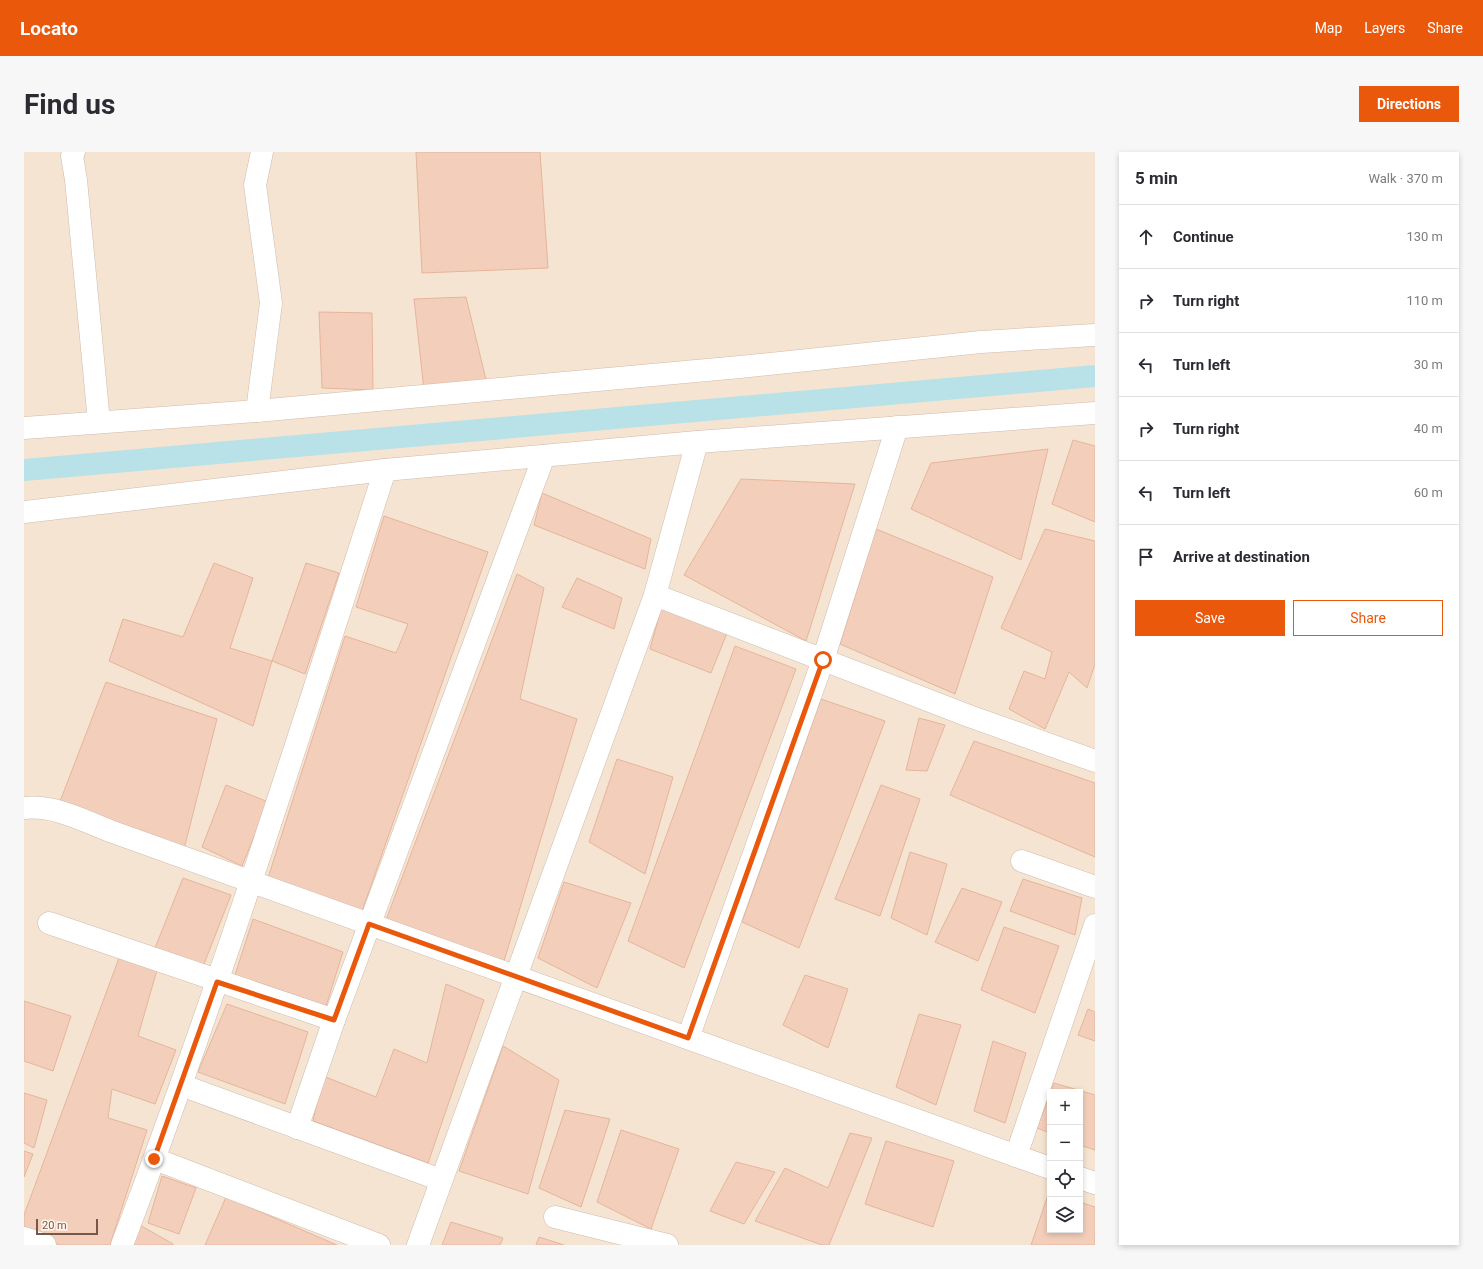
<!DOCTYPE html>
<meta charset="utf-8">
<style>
body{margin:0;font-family:Roboto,sans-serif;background:#f7f7f7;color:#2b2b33}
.controls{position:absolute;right:12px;bottom:12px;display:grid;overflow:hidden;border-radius:0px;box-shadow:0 2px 6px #0003}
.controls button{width:36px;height:36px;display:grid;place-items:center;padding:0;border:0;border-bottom:1px solid #e1e1e2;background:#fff;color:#2b2b33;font:20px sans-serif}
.scale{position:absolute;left:12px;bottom:10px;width:62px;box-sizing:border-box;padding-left:4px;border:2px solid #765749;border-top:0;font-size:11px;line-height:14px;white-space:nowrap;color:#765749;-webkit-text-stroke:3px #fff6eb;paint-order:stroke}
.stop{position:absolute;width:12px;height:12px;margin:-9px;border:3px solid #ea580c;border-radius:50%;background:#fff}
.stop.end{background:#ea580c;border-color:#fff;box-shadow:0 1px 4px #0008}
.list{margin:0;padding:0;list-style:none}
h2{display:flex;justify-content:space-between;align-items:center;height:52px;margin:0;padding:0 16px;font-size:17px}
h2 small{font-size:13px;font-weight:400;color:#7c7c81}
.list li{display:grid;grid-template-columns:26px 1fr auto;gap:12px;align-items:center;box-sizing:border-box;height:64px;padding:0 16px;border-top:1px solid #e1e1e2}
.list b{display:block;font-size:15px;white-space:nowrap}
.list em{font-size:13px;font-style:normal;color:#7c7c81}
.actions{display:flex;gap:8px;padding:12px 16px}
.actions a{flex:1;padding:9px 0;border:1px solid #ea580c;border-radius:0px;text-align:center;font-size:14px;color:#ea580c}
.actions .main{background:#ea580c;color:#fff}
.icon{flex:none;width:22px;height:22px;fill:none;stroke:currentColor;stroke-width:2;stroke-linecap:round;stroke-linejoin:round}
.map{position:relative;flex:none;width:1071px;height:1093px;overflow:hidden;border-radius:0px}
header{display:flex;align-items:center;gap:24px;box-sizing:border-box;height:56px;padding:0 20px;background:#ea580c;color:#fff}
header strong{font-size:19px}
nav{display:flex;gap:22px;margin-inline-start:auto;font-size:14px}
.intro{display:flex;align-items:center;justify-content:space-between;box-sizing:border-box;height:96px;padding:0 24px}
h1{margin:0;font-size:28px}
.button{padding:10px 18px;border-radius:0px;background:#ea580c;color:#fff;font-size:14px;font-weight:700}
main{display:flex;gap:24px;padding:0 24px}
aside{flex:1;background:#fff;border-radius:0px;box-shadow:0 2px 6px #0003}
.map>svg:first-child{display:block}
.residential{fill:#f5e4d2;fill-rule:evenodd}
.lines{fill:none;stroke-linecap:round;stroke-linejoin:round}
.canal{stroke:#b8e2e7;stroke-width:22}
.building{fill:#f3cfbb;stroke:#e6b49b}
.minor-casing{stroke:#d0bbad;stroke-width:23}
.tertiary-casing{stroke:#d0bbad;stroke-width:23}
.secondary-casing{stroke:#d4bbaa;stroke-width:23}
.minor{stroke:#fff;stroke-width:22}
.tertiary{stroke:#fff;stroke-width:22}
.secondary{stroke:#fff;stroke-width:22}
.route{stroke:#ea580c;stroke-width:5}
</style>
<header>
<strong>Locato</strong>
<nav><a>Map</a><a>Layers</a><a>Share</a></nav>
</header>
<div class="intro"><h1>Find us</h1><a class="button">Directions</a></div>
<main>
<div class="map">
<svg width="1071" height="1093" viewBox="0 0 1071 1093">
<rect width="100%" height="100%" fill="#fdf2e4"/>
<!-- residential -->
<path class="residential" d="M0,0H1071V1093H0ZM1026,940H1056V1078H1026Z"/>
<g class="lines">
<!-- canal -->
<polyline class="canal" points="0,318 1071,224"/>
</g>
<!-- building -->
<g class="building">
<polygon points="392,0 516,0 524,116 398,121"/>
<polygon points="442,145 463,232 400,238 390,147"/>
<polygon points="295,160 348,161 349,238 298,236"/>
<polygon points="1049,288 1071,294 1071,370 1028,352"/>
<polygon points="1024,297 997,408 887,357 907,311"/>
<polygon points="717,327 831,332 782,489 660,423"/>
<polygon points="518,341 627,387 621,417 510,373"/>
<polygon points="360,364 464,400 337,762 243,729 321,484 372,501 384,472 332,455"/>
<polygon points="852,377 969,425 931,542 816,492"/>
<polygon points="1021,377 1071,389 1071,512 1063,536 1045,520 1021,577 985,557 1000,519 1021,527 1028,500 977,476"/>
<polygon points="190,411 229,426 206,496 248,509 229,574 85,509 99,467 159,485"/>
<polygon points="282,411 315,421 281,522 248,509"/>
<polygon points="493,422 520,436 496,547 553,567 480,809 362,768"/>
<polygon points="553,426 598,446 590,477 538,455"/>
<polygon points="637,457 703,481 687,521 626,497"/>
<polygon points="711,494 772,517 660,816 604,789"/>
<polygon points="82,530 193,567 160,697 35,652"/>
<polygon points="797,547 861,569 775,796 718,770"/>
<polygon points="895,566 921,573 903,619 882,618"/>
<polygon points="950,589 1071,631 1071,705 926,643"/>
<polygon points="593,607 649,625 621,722 565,690"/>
<polygon points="202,633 244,650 218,714 178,695"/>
<polygon points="857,633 896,647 856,764 811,747"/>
<polygon points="886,700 923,712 903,783 867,766"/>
<polygon points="159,726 207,743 178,817 131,796"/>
<polygon points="999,727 1058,746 1051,783 986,759"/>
<polygon points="540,730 607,751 573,836 514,806"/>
<polygon points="938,736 978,750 954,809 911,790"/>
<polygon points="229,767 319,800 302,854 211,823"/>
<polygon points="980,775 1035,794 1011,861 957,838"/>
<polygon points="95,806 133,818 114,884 152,898 131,952 88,937 84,966 123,978 86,1093 36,1093 0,1080 0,1063"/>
<polygon points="781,823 824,837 804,896 759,873"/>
<polygon points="422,832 460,848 404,1011 289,969 299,924 352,945 370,897 403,911"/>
<polygon points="0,849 47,864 29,919 0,909"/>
<polygon points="203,852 284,880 261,952 174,920"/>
<polygon points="1064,857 1071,860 1071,889 1054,883"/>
<polygon points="895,862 937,873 912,953 872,935"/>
<polygon points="969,889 1002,901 981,971 950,959"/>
<polygon points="479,894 535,928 504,1042 435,1019"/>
<polygon points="1030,931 1071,943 1071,998 1056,993 1056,940 1027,940"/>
<polygon points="0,941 23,948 10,996 0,991"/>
<polygon points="1026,942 1026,981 1013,976"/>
<polygon points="541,958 586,967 557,1055 515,1036"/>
<polygon points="597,978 655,997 627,1077 573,1050"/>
<polygon points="826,981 848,986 805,1093 798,1093 731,1069 761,1016 804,1036"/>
<polygon points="862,989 930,1009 909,1075 841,1052"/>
<polygon points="0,999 9,1002 0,1025"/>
<polygon points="712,1010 751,1020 720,1072 686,1059"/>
<polygon points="138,1024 172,1036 155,1082 124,1071"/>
<polygon points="1025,1040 1026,1078 1056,1078 1056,1050 1071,1055 1071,1093 1007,1093"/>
<polygon points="202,1045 313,1093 181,1093"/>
<polygon points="427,1070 479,1086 476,1093 418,1093"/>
<polygon points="114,1072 149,1092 149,1093 107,1093"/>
<polygon points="515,1085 540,1093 512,1093"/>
</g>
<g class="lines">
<defs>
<g id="minor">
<polyline points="50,0 48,4 52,28 75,270"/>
<polyline points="233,259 247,151 231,33 238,0"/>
<polyline points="631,443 945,564 1071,609"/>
<path d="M0,656C31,653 58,668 86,679L1026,1016"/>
<polyline points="998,709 1071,735"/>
<polyline points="25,771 310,868"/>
<polyline points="664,886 799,508 873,275"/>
<polyline points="157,933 417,1028"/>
<polyline points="273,976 310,868 520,304"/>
<polyline points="992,1004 1071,773"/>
<polyline points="131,1007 355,1093"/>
<polyline points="1056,1026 1071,1031"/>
<polyline points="531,1065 643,1093"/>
<polyline points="0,1086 21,1093"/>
<path d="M98,1093C195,838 277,578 361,318"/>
<polyline points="394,1093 631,443 673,290"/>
</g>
<polyline id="tertiary" points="0,360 361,318 673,290 1071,261"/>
<polyline id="secondary" points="0,276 233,259 716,215 957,190 1071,183"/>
</defs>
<!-- minor casing -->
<use href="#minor" class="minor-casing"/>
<!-- tertiary casing -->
<use href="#tertiary" class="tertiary-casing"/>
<!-- secondary casing -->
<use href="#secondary" class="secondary-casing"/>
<!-- minor -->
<use href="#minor" class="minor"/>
<!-- tertiary -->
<use href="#tertiary" class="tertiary"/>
<!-- secondary -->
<use href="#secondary" class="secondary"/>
</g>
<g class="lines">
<!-- route -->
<polyline class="route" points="130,1007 193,830 310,868 345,772 664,886 799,508"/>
</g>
</svg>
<div class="controls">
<button>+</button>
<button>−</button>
<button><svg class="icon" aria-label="locate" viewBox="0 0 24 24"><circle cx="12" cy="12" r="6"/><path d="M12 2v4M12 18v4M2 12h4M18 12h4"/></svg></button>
<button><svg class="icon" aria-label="layers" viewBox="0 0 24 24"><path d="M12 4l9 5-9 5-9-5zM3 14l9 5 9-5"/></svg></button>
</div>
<div class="scale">20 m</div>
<div class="stop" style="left:799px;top:508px"></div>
<div class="stop end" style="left:130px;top:1007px"></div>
</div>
<aside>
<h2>5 min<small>Walk · 370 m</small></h2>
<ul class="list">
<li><svg class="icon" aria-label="ahead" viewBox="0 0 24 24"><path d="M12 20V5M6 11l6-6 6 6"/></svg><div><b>Continue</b></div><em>130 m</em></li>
<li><svg class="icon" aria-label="right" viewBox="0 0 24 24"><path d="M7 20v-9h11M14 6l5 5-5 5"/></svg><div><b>Turn right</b></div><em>110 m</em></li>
<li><svg class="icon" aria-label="left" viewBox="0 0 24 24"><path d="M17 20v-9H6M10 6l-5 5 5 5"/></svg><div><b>Turn left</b></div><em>30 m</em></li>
<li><svg class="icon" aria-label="right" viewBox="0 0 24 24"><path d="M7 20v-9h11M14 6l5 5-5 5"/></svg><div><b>Turn right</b></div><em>40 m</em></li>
<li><svg class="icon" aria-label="left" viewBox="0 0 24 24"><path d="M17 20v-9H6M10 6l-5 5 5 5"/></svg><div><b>Turn left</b></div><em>60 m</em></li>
<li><svg class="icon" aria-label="arrive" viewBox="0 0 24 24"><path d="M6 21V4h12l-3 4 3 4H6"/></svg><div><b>Arrive at destination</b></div></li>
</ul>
<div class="actions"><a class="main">Save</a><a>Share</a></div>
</aside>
</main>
